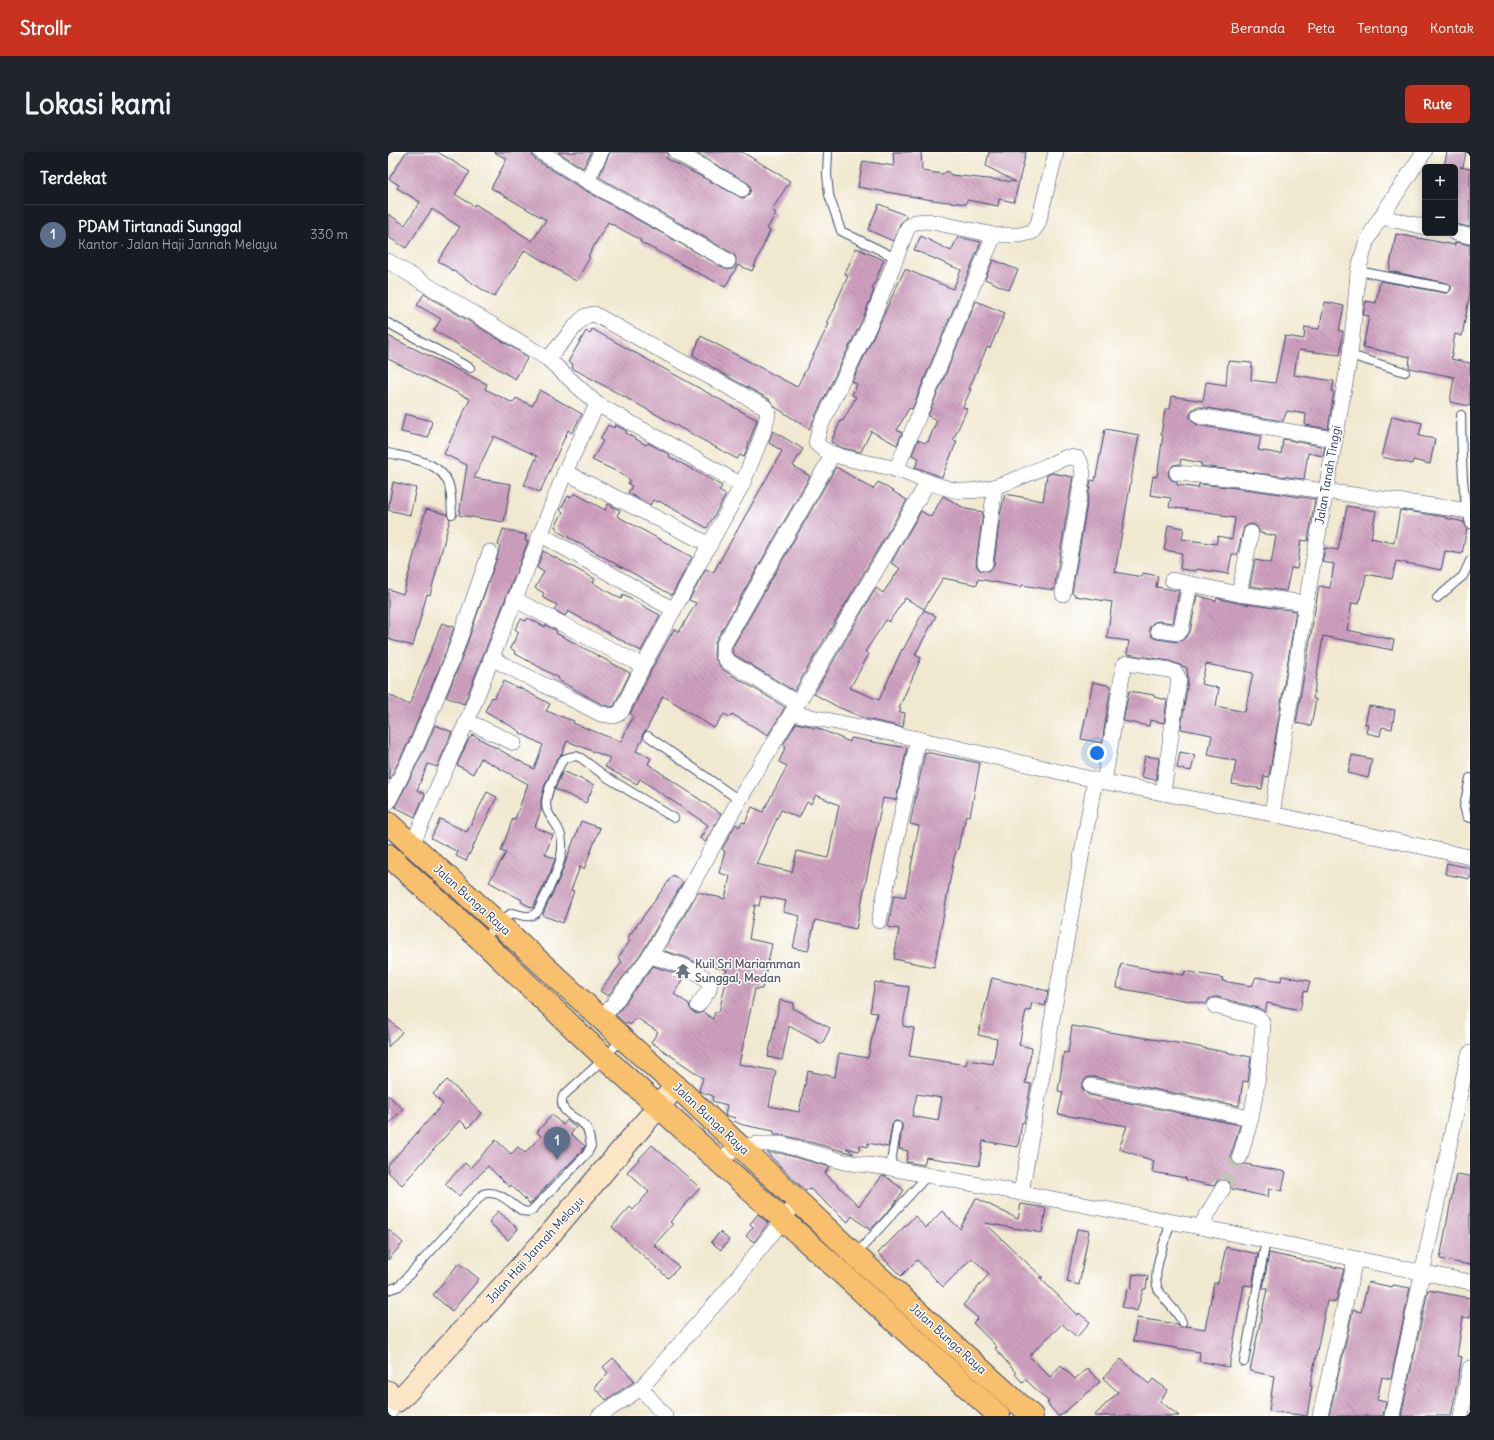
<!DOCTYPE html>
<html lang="id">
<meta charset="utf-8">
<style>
body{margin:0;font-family:Delius,sans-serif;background:#20242c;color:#f1f3f6}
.controls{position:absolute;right:12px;top:12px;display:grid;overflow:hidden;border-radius:6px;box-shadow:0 2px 10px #0003}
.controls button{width:36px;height:36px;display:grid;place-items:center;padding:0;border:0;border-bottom:1px solid #363941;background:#171b24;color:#f1f3f6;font:20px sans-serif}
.you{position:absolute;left:709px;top:601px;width:14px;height:14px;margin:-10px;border:3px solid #fff;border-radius:50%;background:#1a73e8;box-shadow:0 0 0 6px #1a73e833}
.badge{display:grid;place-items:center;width:26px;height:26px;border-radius:50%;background:#c8321e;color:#fff;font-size:13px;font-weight:700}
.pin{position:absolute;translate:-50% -33px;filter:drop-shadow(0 1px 2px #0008)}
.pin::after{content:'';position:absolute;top:21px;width:14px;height:12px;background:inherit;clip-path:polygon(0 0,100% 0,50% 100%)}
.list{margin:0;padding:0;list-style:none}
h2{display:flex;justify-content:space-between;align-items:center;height:52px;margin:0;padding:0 16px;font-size:17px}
h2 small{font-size:13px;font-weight:400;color:#9ea1a6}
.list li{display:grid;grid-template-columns:26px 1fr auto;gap:12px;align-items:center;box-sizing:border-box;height:60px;padding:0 16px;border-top:1px solid #363941}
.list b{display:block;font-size:15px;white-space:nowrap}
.list p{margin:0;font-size:13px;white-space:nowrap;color:#9ea1a6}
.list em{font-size:13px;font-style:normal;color:#9ea1a6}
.map{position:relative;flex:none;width:1082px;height:1264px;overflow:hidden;border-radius:6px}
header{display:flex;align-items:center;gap:24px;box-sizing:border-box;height:56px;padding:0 20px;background:#c8321e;color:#fff}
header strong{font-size:19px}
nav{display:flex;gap:22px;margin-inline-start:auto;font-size:14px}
.intro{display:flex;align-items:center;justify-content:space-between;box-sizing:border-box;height:96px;padding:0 24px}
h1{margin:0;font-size:28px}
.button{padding:10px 18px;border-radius:6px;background:#c8321e;color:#fff;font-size:14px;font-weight:700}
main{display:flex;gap:24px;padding:0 24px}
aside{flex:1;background:#171b24;border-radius:6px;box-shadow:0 2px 10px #0003}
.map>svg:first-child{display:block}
.building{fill:url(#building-back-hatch);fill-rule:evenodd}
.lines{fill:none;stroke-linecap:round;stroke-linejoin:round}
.street-tunnel{stroke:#c5c3b8;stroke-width:15;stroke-dasharray:15 8;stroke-linecap:butt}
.lane-casing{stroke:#3b4b6f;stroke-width:10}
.street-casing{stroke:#3b4b6f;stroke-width:16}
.secondary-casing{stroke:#3b4b6f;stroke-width:24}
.primary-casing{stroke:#3b4b6f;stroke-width:24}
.lane{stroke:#fff;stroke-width:8}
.street{stroke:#fff;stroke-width:15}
.secondary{stroke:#fce5c4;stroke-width:22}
.primary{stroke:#f8bf6c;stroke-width:22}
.labels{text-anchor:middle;stroke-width:3;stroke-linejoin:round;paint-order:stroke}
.street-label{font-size:12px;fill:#1b2f5e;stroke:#fff}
.worship-label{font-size:12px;font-weight:bold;fill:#5b616d;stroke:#fff;text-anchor:start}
</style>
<header>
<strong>Strollr</strong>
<nav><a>Beranda</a><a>Peta</a><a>Tentang</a><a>Kontak</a></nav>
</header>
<div class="intro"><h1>Lokasi kami</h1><a class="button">Rute</a></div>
<main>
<aside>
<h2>Terdekat<small></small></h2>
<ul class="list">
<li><span class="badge" style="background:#5c6f8a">1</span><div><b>PDAM Tirtanadi Sunggal</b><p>Kantor · Jalan Haji Jannah Melayu</p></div><em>330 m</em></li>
</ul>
</aside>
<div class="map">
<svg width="1082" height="1264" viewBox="0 0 1082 1264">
<defs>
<pattern id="building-back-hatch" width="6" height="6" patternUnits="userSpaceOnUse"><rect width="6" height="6" fill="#cfa0bf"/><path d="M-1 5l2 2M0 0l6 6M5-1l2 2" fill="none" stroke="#a7839e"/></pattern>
</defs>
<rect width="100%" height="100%" fill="#fff"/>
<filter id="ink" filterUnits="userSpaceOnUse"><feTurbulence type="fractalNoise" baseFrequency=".025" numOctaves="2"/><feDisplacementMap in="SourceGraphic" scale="8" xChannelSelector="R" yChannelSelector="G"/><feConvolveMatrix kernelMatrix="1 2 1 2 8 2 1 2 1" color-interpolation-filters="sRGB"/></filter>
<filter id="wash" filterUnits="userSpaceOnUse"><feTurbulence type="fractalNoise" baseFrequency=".012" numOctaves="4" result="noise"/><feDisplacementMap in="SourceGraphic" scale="16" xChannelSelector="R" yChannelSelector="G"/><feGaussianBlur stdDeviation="0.9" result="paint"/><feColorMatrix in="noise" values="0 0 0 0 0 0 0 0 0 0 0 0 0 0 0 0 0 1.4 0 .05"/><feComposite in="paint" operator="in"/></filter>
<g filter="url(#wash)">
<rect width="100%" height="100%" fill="#f0e8cf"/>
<g id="blocks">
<!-- building -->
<g class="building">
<polygon points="18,0 50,0 82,20 67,42 86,54 87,52 144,89 158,68 103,36 119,7 106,0 144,0 145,5 148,8 195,37 340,118 345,117 348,113 348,105 344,101 211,25 222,0 279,0 280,3 278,6 354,46 358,45 362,41 363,36 361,32 310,2 311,0 354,0 402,29 384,58 388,61 379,77 382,79 364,119 350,113 337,135 252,90 253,88 220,70 200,104 202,105 188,129 137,98 106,145 50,109 72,75 44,57 18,96 0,85 0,62 17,73 32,50 9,36 11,33 1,27"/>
<polygon points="170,0 203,0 195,16"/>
<polygon points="505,0 533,0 534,19 555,22 559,19 563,23 628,30 598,14 601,0 638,0 626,50 611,47 610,54 579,48 578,52 544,48 470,35 475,9 506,14"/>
<polygon points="1059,0 1078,0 1075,15 1072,15 1082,17 1082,75 1067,72 1067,15 1056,15"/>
<polygon points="491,52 519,64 512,72 505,89 480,78"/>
<polygon points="1008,82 1067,93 1067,90 1082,93 1082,141 1074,184 1067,182 1063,207 1082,211 1082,254 1062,250 1066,225 1021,216 1022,205 975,195 981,164 975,163 978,149 988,151 992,129 1057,141 1060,141 1063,137 1063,134 1059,131 1001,119"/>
<polygon points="533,84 563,99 570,85 593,90 524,257 521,256 509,278 514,281 509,293 483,279 473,300 455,296 443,290 453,268 455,269 468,245 464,243 469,232 464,230 517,117 565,137 573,118 526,98"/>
<polygon points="468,96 496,108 484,137 486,138 475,166 421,277 387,255 381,247 337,223 305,203 313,184 409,235 441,172 439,171 448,154 447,153 460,124 457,122"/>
<polygon points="605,108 630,118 621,138 597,127"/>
<polygon points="36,142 140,205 127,227 46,178 53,167 29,153"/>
<polygon points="588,149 617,161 602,196 599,195 581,237 583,237 575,255 579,257 565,288 569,289 554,325 527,315 531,306 524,303 530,288 537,291 538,290 540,290 549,268 540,264"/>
<polygon points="937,150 956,154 951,179 955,179 952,203 910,198 906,223 946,229 944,240 946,240 940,277 917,273 918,262 899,259 895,269 813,255 808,255 804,258 802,263 803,267 809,273 873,284 870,298 893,302 895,287 937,295 935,304 920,301 916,327 813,314 813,311 793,307 792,312 785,313 780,320 781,325 784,328 789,330 789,333 810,336 811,332 849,336 927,347 920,389 913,388 909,417 903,416 898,439 862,434 867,408 883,411 888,384 872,381 869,375 865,372 860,373 856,375 849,403 844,402 840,422 809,417 808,419 792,417 794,401 776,398 780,373 796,376 794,387 828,392 830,384 844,387 847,366 834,364 834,362 781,355 783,346 762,343 765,324 769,325 775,283 773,283 777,257 782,257 784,244 815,249 818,230 838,233 840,209 864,211 863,228 887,231 897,184 916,187 917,175 931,177"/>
<polygon points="204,177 369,268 356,305 352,303 349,307 184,216 185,212 180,210 198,179 202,182"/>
<polygon points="0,184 99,232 97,237 125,251 128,246 144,254 152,238 194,262 184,281 180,278 152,340 136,333 149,304 106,284 86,326 123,332 116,370 71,363 79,313 56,302 82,247 0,207"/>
<polygon points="17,262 44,269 40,286 13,280"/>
<polygon points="1004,264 1034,271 1031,284 1047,287 1042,312 1025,308 1024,312 994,305"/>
<polygon points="220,273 226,276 227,273 239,279 238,281 258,293 260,291 282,303 281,305 291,310 334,334 331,339 338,343 319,376 271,349 270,350 265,348 262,353 240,341 244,334 240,332 242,328 230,320 204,308 215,289 212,287"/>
<path d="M717,277L751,283L727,420L754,425L755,421L770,424L768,435L791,439L785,471L771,469L766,470L763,473L761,477L764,485L769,487L789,490L796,487L802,480L809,443L828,449L829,446L850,451L908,459L881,625L876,624L874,637L844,632L848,609L820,603L824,583L793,577L800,528L799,516L782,509L739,502L741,489L719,486L724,450L687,444V442L684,441L703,328L707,329ZM818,512L865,521L857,560L828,554L831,536L813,532Z"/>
<polygon points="385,279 415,297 405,314 422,324 327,490 326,503 328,508 334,517 397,555 380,583 344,562 342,565 336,562 326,576 290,553 275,544 258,579 255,581 255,586 248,599 263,606 260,612 333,662 317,690 312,686 320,673 252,627 249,632 217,615 222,606 179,589 174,602 168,608 157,633 153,648 153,658 147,675 165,683 157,702 167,707 161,723 145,756 133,750 134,748 101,730 118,701 113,699 125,666 127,667 140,632 93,606 85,622 69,613 80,588 85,583 146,617 155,593 132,581 133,580 97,559 104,545 106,546 116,529 129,536 130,535 162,552 158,559 186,569 185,571 233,590 245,564 242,562 265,515 286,477 291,480 308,451 301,448 318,417 325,421 394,299 381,291"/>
<polygon points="448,315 485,337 490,330 519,348 406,539 345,502 344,496"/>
<polygon points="664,321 685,325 666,438 634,433 633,435 590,427 589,433 555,426 536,457 517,446 501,470 498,468 477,500 481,502 462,536 491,548 514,497 515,498 536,458 548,464 527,503 533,506 511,556 513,557 511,560 517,561 515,575 478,567 450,555 426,542 488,436 495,441 512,416 503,411 533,359 543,365 555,344 578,357 595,360 588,410 589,415 592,418 600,419 604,417 606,412 612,363 617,342 655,349 659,323"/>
<polygon points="5,330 28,336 22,363 0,358"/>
<polygon points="186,341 217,358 220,352 232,358 229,364 304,405 284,443 169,379 170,377 167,375 175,360 172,358 180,344 183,345"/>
<polygon points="959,354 988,359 983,386 1006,391 1012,358 1058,365 1058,366 1076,370 1079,376 1074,402 1057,399 1053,418 1008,409 1004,427 978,422 976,434 975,434 971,452 964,451 959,478 1006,488 1004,498 935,484 925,547 928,547 923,574 908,571 931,434 942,436 946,412 934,410 937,396 950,398"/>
<polygon points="38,357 58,362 62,367 42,443 39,442 25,494 3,488 3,487 0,486 0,437 15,442 16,440"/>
<polygon points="115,377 138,383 137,389 140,390 76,552 58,545 72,511 110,403 112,394 110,393"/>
<polygon points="155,399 207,427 205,431 233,447 235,443 272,463 253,499 180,459 177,464 166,458 169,453 154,445 156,441 147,436 156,420 149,416"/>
<polygon points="140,466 157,475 157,473 169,479 168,481 242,521 226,554 224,555 216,553 202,546 170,528 171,526 126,501 127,499 122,496 131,480 127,477 133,467 138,469"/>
<polygon points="54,471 66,475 56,505 21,589 1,628 0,542 21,553"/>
<polygon points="705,530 723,534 714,591 693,587"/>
<polygon points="741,539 766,543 766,545 779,548 776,571 762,568 761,574 735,569"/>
<polygon points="981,554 1007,558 1004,577 994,575 992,584 978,581 980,572 977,572"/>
<path d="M408,571L422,574L426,576L427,575L462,590L463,586L519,596L508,648L495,646L468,777L427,768L420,799L405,796L412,764L395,760L398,749L373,744L371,754L367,753L361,787L384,792L374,837H367L351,912L388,919L381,954L411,960L420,919L447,925L451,901L480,906L489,861L482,860L487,830L521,835L515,874L526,876L521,904L578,913L579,908L605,912L609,887L590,883L604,826L660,839L657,854L644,850L642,859L638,858L631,893L644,896L637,931L643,932L636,971L634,970L630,995L595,989L591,1014L538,1005L536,1013L518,1010L520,999L511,997L514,975V972L510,969H507L504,973L500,995L480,991V995L472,993L471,999L458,996L466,1002L395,983H386V979L355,973L346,969L347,966L337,963L339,953L324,949L325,944L311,939L315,926L263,890L270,880L249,866L242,873L239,871L238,872L228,863L265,814L296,824L286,842L301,852L302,856L305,860L309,862L315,860L325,867L327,860H331L338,830L335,829L339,817L313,813L297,805L276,799L310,740L337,747L342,724L331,721L337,699L334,697L348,672L351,675L354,670L357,671L364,655L375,660L399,614L391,610L398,594L395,593ZM428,643L451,653L440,706L409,699L404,720L368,712L393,658L411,666L419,650L423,652ZM529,942L554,946L550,969L524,964Z"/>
<polygon points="47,573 64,580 49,615 40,612 29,638 37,642 27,665 7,655 37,597"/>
<polygon points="537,600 592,611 582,664 578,663 574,683 573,682 570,697 569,697 566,706 546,815 506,807 511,777 500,775 506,743 517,745 531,674 522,672"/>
<polygon points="792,600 807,603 803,619 789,616"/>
<polygon points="964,603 984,607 980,626 960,621"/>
<polygon points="757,604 771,606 768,628 753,625"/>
<polygon points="175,619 206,633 198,651 167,637"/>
<polygon points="99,640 109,645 78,709 68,704 70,700 43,686 52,667 79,680"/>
<polygon points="193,669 212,676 196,717 192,715 183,738 186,739 175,771 156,764 156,763 155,762 171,727"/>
<polygon points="1059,711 1082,716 1082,727 1057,722"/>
<polygon points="285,723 295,730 255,799 220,844 212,839 234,810 230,806 242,789 239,787"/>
<polygon points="733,812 796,823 797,819 835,826 834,829 864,834 868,825 893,829 894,824 922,829 919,840 916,839 912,858 879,851 877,860 870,856 829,845 825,845 821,847 818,852 729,836"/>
<polygon points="392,848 406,851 405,856 442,876 434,892 401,874 394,908 380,905"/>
<polygon points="0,867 14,880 0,895"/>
<polygon points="684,874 795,892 863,905 860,930 855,929 851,954 705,925 700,925 697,928 694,932 694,936 697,940 701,943 852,973 843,1003 843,1007 845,1011 850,1014 857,1012 898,1020 894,1039 881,1036 880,1045 844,1037 843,1031 835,1027 830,1028 826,1034 798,1028 798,1026 764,1020 766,1009 731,997 739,974 670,962 675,940 670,939 676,900 680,901"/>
<polygon points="59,928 94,961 80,976 72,968 14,1033 0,1020 0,1013 55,952 45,942"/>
<polygon points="0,943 15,957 0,973"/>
<polygon points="164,963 175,973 179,968 188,975 183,982 197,994 194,999 175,1018 175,1017 142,1052 123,1033 121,1035 100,1014 71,1044 57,1032 77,1011 82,1016 108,988 123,1002 130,995 137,1001 153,984 149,980"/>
<polygon points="264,993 312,1036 282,1070 285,1072 266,1093 291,1115 280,1126 224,1075 242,1055 245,1058 261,1040 239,1020"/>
<polygon points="379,1001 392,1001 442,1015 437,1021 471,1054 494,1024 497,1024 516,1038 504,1055 482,1078 464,1064 460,1070 421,1036 418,1039"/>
<polygon points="1068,1022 1082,1024 1082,1113 1052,1107"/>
<polygon points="588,1046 630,1067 633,1052 658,1056 654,1081 597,1071 655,1126 651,1125 690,1163 691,1161 702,1170 689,1185 674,1172 641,1204 662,1225 673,1213 687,1227 699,1216 712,1230 672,1264 670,1264 659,1251 661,1250 638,1228 635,1231 627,1222 628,1221 607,1196 609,1195 585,1171 590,1166 575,1153 601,1122 584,1106 555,1135 529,1108 513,1124 490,1101 527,1064 538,1076 554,1059 572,1077"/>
<polygon points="110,1059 130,1077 120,1088 101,1070"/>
<polygon points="370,1062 380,1071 366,1090 358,1084 365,1075 362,1072"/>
<polygon points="0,1077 15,1091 0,1108"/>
<polygon points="689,1077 701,1079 691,1133 679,1130"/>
<polygon points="332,1080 341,1088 333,1098 323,1090"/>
<polygon points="838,1095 870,1102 864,1134 856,1133 841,1215 811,1209 812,1200 745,1189 749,1166 789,1172 793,1175 798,1174 817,1177 826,1131 830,1131"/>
<polygon points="881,1101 956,1117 948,1150 939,1149 922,1234 924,1234 919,1264 881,1259 886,1224 862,1219 879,1137 875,1137"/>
<polygon points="71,1111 91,1127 64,1159 45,1143"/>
<polygon points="745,1122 760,1124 758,1137 755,1137 749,1159 734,1155 740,1136 743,1137"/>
<polygon points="980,1130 1004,1135 1005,1133 1022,1136 1003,1227 994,1225 989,1248 998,1250 995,1264 941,1264 965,1158 973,1160"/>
<polygon points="1040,1138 1082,1146 1082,1166 1075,1165 1069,1204 1074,1205 1063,1264 1013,1264"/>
<polygon points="225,1206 247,1229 218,1248 206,1235 220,1221 215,1215"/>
<polygon points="733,1207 761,1232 765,1227 780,1238 772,1249 791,1264 706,1264 730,1240 715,1226"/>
</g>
</g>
</g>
<g filter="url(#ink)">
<use href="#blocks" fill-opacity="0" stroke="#3b4b6f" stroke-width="1"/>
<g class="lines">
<!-- street-tunnel -->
<polyline class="street-tunnel" points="835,1036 852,1005"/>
<defs>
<g id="lane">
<polyline points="440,0 439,22 441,43 453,79 508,106"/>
<polyline points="970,119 1058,136"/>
<polyline points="0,171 82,216"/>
<polyline points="962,203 1017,220"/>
<path d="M1073,263C1074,300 1073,337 1082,372"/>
<path d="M0,301C21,306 53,309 61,333C64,342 63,353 64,362"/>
<polyline points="1049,446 1075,424 1082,409"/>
<polyline points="260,584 351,648"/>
<polyline points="1082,626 1076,654 1079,665 1082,666"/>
<path d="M94,789L115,767L124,761C134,763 142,768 150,759C159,739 176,712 174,690C173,676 166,672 160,660C153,648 167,623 173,611L176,607L182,605L188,604L193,606L217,624L286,666"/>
<polyline points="502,1016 509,974"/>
<path d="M783,1070C778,1086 763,1121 770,1137C776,1149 788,1157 794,1170"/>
<polyline points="468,1102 540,1023"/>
<path d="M0,1138L11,1134L95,1042C117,1035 129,1065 143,1059L199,1002L203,994C202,988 201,980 198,975C189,964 169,962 175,944L217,906L234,886"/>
<polyline points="856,1210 878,1088"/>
</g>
<g id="street">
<polyline points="153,0 199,29 340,109"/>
<polyline points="288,0 354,37"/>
<polyline points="199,29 213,0"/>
<polyline points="993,65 1037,75"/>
<polyline points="1067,81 1082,84"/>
<polyline points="0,109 160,207 209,252 177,320 79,569 24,693"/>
<polyline points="209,252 354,333"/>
<polyline points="811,264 946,287"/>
<polyline points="508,318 606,83"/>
<polyline points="177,320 322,393"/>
<polyline points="789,321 850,327 1082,359"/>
<path d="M540,330C552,334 564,339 576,339C609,340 649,317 679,305L689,306L693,312L695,321L675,442"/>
<polyline points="152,382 286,458"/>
<polyline points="597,411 607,335"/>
<polyline points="784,428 851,442 918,451"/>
<polyline points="851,442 863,381"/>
<polyline points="126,447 255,514"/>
<polyline points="770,478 790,481 793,478 802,432"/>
<polyline points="103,506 213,562 226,564 233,560 255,514 354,333 375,281 380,262 377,255 206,162 198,164 191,170 160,207"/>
<polyline points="409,551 339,509 335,503 335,494 445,302"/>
<polyline points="404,561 530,587 707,628 884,662 1082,705"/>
<polyline points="79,569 126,591"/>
<polyline points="716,630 736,513 739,511 781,518 787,520 791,527 775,641"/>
<polyline points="0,650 29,593 64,508 102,400"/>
<polyline points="884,662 918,451 962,203 967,157 970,119 978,91 987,74 1036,0"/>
<polyline points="491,769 530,587"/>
<path d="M262,804C282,810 307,815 322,831L321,838L310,853"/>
<polyline points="827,854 868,865 873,868 875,873 869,932 863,966 852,1005"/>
<path d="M214,867L262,804L294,750L351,648L404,561L540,330C530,326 519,321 508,317C488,311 440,307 428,291L432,275L483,170L520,75L527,70L540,69L606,83H632L644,80L650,72L668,0"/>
<polyline points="703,934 863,966"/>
<polyline points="329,1008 353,995 369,992 393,992 457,1010 502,1016 812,1075 1082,1130"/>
<polyline points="633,1041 707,628"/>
<polyline points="812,1075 835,1036"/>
<polyline points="0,1262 9,1249"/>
<polyline points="211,1264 253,1236"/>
<polyline points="277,1264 253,1236 341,1136 401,1060"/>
<polyline points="932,1264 967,1108"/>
<polyline points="1004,1264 1079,909 1082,901"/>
<polyline points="1073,1264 1082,1216"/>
</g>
<polyline id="secondary" points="0,1240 9,1249 18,1241 158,1087 288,934"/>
<g id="primary">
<polyline points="0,671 111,772 234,886 288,934 467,1103 644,1264"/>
<polyline points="0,703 94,789 217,906 611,1264"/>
</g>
</defs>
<!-- lane casing -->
<use href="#lane" class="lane-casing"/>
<!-- street casing -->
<use href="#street" class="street-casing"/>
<!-- secondary casing -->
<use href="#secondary" class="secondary-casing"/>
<!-- primary casing -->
<use href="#primary" class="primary-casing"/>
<!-- lane -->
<use href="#lane" class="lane"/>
<!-- street -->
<use href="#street" class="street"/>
<!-- secondary -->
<use href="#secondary" class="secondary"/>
<!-- primary -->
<use href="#primary" class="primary"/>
</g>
</g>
<!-- icons -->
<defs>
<symbol id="temple-bare" viewBox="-9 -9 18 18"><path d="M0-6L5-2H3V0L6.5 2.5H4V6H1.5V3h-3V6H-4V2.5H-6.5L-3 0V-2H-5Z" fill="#6b7280" stroke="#fff" stroke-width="2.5" paint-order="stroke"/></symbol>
</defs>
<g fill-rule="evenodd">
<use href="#temple-bare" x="284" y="808" width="22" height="22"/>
</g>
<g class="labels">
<!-- street labels -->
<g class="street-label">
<text transform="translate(940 323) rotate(-80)" y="4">Jalan Tanah Tinggi</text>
<text transform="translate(84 748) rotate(42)" y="4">Jalan Bunga Raya</text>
<text transform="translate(323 967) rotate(43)" y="4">Jalan Bunga Raya</text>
<text transform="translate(147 1098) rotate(-48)" y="4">Jalan Haji Jannah Melayu</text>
<text transform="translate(560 1187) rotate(42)" y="4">Jalan Bunga Raya</text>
</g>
<!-- worship labels -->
<g class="worship-label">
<text x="307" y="816">Kuil Sri Mariamman<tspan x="307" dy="14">Sunggal, Medan</tspan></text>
</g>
</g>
</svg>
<div class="controls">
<button>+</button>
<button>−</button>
</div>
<div class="you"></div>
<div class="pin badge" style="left:169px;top:1008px;background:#5c6f8a">1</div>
</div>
</main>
